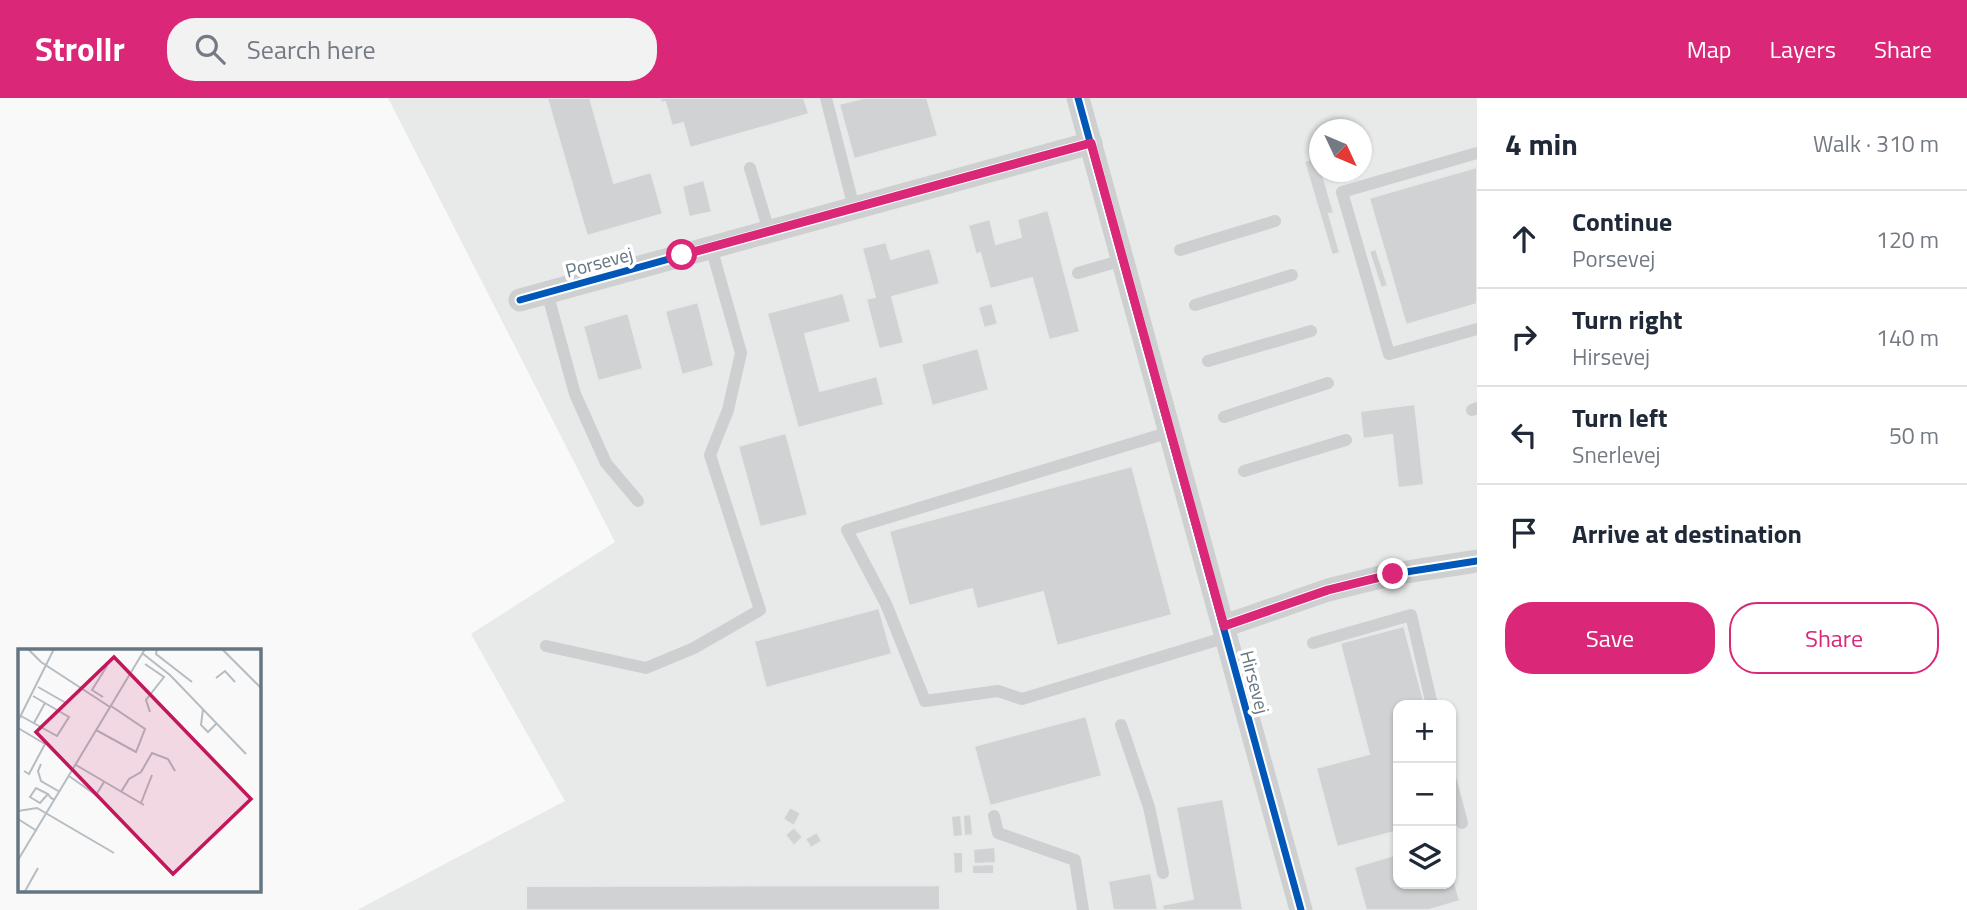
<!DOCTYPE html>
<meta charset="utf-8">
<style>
body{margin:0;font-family:"Titillium Web",sans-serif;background:#f2f2f3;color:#1f2937}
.controls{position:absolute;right:21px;bottom:21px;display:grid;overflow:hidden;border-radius:14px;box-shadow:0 2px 5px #0004}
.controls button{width:63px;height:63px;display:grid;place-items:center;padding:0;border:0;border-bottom:2px solid #e0e1e3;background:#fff;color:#1f2937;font:35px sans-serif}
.compass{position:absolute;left:1309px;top:21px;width:63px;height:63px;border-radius:50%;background:#fff;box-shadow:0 2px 5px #0004;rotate:134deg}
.stop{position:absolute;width:21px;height:21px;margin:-16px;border:5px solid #db2777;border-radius:50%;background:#fff}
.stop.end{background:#db2777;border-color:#fff;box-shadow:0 2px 7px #0008}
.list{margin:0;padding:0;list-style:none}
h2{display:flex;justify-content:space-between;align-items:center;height:91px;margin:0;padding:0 28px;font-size:30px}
h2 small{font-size:23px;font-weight:400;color:#747a83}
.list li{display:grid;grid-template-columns:46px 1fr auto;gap:21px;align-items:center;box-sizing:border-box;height:98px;padding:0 28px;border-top:2px solid #e0e1e3}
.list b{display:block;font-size:26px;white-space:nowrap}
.list p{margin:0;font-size:23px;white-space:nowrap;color:#747a83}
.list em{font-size:23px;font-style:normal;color:#747a83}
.actions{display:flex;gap:14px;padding:21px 28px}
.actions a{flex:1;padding:16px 0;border:2px solid #db2777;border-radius:28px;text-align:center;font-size:24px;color:#db2777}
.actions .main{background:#db2777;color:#fff}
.icon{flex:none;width:38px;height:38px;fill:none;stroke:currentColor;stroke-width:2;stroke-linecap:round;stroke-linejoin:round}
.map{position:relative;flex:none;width:1477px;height:812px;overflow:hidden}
header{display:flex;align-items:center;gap:42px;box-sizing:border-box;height:98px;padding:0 35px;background:#db2777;color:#fff}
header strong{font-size:33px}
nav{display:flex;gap:38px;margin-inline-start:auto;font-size:24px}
.search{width:490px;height:63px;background:#f2f2f3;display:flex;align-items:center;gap:18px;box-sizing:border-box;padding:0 24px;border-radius:28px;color:#747a83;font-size:26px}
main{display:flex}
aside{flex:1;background:#fff}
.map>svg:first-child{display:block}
.built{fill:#e8e9e9;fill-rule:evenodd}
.building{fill:#d0d2d3;stroke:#e8e8e8;stroke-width:2}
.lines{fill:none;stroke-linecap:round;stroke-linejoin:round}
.service{stroke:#cecfd0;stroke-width:12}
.minor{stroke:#cecfd0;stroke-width:23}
.cycleway-casing{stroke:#fff;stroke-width:11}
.cycleway{stroke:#0057b8;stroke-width:7}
.route{stroke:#db2777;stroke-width:9}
.labels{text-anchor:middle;stroke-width:7;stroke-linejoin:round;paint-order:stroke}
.street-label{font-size:19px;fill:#657683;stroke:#fff}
.inset-road{fill:none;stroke:#b5bdc3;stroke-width:2}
.view{fill:#c2185b;fill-opacity:0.15;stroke:#c2185b;stroke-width:3.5}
.inset-edge{fill:none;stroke:#657683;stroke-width:3.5}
</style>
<header>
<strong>Strollr</strong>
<div class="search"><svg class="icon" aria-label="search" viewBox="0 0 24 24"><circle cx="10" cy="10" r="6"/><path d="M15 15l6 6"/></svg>Search here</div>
<nav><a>Map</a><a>Layers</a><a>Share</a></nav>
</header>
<main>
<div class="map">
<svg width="1477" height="812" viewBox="0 0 1477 812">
<rect width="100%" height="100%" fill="#f9f9f9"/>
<!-- built -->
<path class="built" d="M388,0H1477V812H357L565,703L471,536L615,444ZM1320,32H1362V74H1320ZM1398,607H1451V786H1398Z"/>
<!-- building -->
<g class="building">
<polygon points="547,0 590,0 614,85 651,74 663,116 587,138"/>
<polygon points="660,0 804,0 809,16 690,50 683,25 672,28 665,4 661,5"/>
<polygon points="863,0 927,0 938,38 854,61 839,6"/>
<polygon points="1319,59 1320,74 1322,74 1334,115 1329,116 1340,155 1332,157 1304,63"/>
<polygon points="1477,69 1477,206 1406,227 1369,100"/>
<polygon points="704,82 712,114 689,119 682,88"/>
<polygon points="1048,112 1080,234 1049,242 1032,180 990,191 980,155 976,157 968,127 990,121 996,146 1021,139 1017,121"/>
<polygon points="886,144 891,161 930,150 940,186 892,199 904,245 879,251 866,201 875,199 862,150"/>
<polygon points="1376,151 1388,188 1381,190 1369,153"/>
<polygon points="843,195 851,224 805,236 820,293 877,278 884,307 798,330 767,215"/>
<polygon points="698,204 714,268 682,277 665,213"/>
<polygon points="992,205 998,226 984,230 978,209"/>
<polygon points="628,215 643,271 598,283 583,228"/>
<polygon points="978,250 989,292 932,308 921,266"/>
<polygon points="1415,306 1424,387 1398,390 1392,337 1363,341 1360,313"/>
<polygon points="786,335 808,417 760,429 738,348"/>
<polygon points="1132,368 1172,517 1057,548 1043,494 977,511 972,491 909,508 889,433"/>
<polygon points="879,510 892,556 766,590 754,543"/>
<polygon points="1404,528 1425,607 1398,607 1398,733 1337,749 1316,670 1369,656 1340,545"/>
<polygon points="1086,618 1102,678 990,708 974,648"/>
<polygon points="1223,701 1243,812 1163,812 1162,807 1193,801 1176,709"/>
<polygon points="790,709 801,715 794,728 783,721"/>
<polygon points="971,716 973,737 964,738 963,717"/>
<polygon points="961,717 963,738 953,739 951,718"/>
<polygon points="794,729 803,739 794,748 785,737"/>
<polygon points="817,734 822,743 811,750 805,741"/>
<polygon points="995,749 996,765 974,766 973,751"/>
<polygon points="953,754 963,754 963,775 954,776"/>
<polygon points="1398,756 1398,786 1451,786 1451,771 1460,803 1429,812 1366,812 1354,769"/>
<polygon points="994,766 994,776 972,776 972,767"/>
<polygon points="1151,775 1158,812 1113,812 1108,783"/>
<polygon points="940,787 940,812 526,812 526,788"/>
</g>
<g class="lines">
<!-- service -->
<g class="service">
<polyline points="826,0 854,110"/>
<polyline points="1477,55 1342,94 1389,256 1477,231"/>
<polyline points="750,70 769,133"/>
<polyline points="1180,152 1275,123"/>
<polyline points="1078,175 1123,162"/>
<polyline points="547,194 575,296 606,365 638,403"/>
<polyline points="1195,207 1292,177"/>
<polyline points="1208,263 1311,233"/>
<polyline points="1472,312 1477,310"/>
<polyline points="1224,319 1328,285"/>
<polyline points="1170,334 847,432 886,506 925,603 998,593 1022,601 1227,539"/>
<polyline points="1244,373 1346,342"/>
<polyline points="1313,545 1411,517 1432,607"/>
<polyline points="546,548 646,570 694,550 760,512 710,357 728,312 741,255 711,149"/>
<polyline points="1121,627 1149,709 1163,775"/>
<polyline points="1451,683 1462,725"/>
<polyline points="994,718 998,735 1075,762 1083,812"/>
</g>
<!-- minor -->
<g class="minor">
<polyline points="1078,0 1301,812"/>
<polyline points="520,202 1091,45"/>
<polyline points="1224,528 1328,492 1393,476 1477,463"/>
</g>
<defs>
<g id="cycleway">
<polyline points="1078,0 1301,812"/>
<polyline points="520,202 1091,45"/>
<polyline points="1224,528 1328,492 1393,476 1477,463"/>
</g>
</defs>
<!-- cycleway casing -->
<use href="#cycleway" class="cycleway-casing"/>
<!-- cycleway -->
<use href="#cycleway" class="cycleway"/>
</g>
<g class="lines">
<!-- route -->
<polyline class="route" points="682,157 1091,45 1224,528 1328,492 1393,476"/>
</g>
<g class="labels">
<!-- street labels -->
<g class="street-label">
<text transform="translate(599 164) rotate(-15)" y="7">Porsevej</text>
<text transform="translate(1255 584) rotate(75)" y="7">Hirsevej</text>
</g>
</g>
<!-- overview -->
<g transform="translate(18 551)">
<rect width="243" height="243" fill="#f9f9f9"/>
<path class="inset-road" d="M10,0L23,13L92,58M139,0L138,5L174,33M204,0L244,40M124,4L152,26L228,105M127,15L146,28L128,51L132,63M198,29L207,22L217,33M20,38L48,54M85,48L74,41L89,17M185,60L183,76L190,83L199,74M3,67L39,87L51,68L15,47M0,72L36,0M16,74L27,54M0,79L27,95L11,125L6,122M78,81L118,103L127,80L93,57M23,115L20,122L23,132L42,143M58,116L126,156M51,127L78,146L86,133M103,143L111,130L123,123L134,104L150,110L157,122M30,145L22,154L12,148L18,139L30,145L33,149L37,151M123,154L134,126M0,162L19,159L96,204M0,170L19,182M0,211L127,0M6,244L20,219"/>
<path class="view" d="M96,8L233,150L155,225L18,83Z"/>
<rect width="243" height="243" class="inset-edge"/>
</g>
</svg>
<div class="controls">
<button>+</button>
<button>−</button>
<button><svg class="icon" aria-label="layers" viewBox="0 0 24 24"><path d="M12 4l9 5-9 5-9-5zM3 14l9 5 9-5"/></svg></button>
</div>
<svg class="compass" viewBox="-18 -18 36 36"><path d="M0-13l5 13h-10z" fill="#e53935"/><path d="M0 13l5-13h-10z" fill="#747a83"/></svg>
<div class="stop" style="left:682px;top:157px"></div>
<div class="stop end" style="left:1393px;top:476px"></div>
</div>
<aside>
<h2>4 min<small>Walk · 310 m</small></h2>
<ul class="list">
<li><svg class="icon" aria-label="ahead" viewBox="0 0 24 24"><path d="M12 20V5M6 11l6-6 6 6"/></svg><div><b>Continue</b><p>Porsevej</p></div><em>120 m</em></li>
<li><svg class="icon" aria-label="right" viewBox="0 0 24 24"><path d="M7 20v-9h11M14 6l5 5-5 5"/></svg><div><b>Turn right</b><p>Hirsevej</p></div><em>140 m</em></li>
<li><svg class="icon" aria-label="left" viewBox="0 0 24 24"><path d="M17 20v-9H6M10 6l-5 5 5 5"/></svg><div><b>Turn left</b><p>Snerlevej</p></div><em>50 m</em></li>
<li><svg class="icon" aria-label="arrive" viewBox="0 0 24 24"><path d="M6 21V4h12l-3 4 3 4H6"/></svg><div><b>Arrive at destination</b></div></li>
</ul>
<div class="actions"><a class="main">Save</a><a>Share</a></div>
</aside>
</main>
